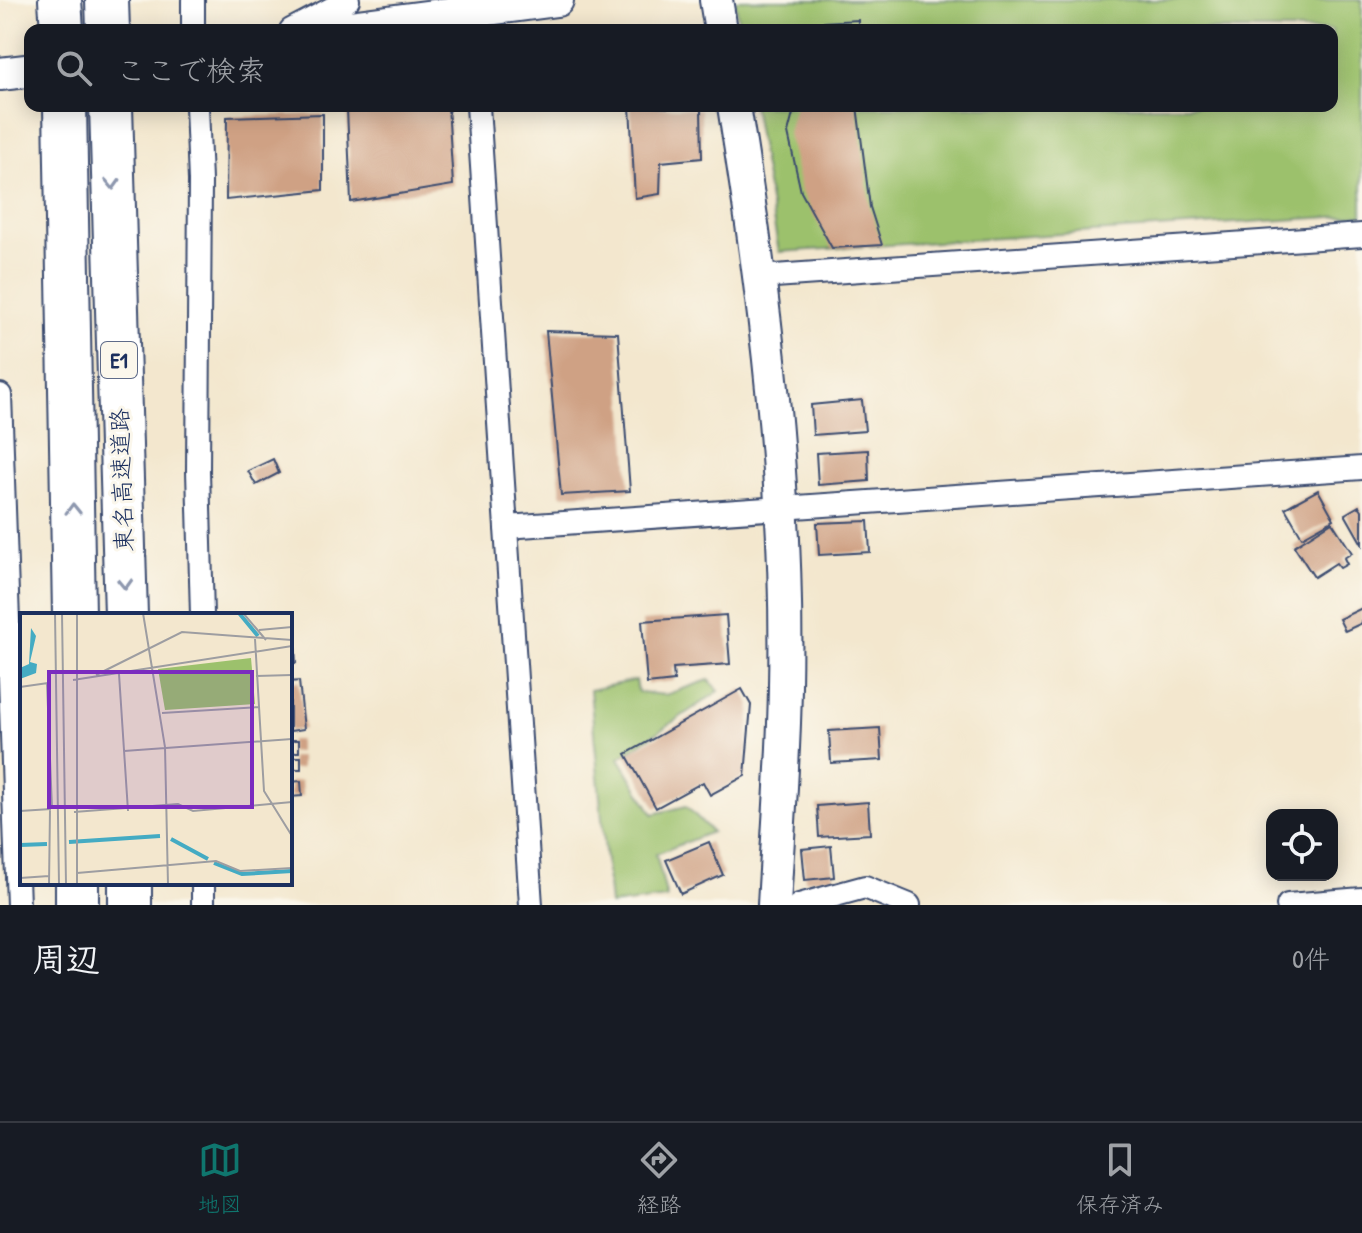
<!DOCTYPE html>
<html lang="ja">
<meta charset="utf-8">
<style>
body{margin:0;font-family:"Patrick Hand","Klee One",sans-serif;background:#20242c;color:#f1f3f6}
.controls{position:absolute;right:24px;bottom:24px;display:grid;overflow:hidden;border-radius:16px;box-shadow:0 4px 20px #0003}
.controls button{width:72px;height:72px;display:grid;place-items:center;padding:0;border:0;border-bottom:2px solid #363941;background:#171b24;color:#f1f3f6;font:40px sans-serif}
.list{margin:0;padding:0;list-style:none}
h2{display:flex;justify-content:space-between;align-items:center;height:104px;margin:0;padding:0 32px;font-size:34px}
h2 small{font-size:26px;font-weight:400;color:#9ea1a6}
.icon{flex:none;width:44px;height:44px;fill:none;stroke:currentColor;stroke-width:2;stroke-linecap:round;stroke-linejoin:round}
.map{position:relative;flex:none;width:1362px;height:905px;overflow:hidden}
.search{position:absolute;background:#171b24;box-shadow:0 4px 20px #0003;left:24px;right:24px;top:24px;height:88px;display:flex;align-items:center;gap:20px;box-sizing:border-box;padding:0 28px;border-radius:16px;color:#9ea1a6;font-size:30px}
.sheet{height:216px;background:#171b24}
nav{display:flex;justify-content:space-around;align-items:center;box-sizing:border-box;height:112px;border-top:2px solid #363941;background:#171b24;font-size:22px;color:#9ea1a6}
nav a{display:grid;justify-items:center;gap:4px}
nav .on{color:#0f766e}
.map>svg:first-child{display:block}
.green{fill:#9cc16c;stroke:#5c7865;stroke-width:2}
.building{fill:#cfa184}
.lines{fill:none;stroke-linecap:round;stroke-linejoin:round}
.street-casing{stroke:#3b4b6f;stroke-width:26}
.secondary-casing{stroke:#3b4b6f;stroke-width:36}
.highway-casing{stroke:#3b4b6f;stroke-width:46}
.street{stroke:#fff;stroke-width:22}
.secondary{stroke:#fff;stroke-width:32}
.highway{stroke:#fff;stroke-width:42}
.oneway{stroke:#8d97ae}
.labels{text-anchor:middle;stroke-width:6;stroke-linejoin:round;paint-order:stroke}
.shield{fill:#fbf7ec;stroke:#5e6b89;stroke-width:2}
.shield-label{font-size:22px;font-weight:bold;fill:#1b2f5e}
.street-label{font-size:24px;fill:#1b2f5e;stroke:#fbf7ec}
.inset-river{fill:none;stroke:#44abc3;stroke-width:4}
.inset-road{fill:none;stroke:#9d9da1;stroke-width:2}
.view{fill:#7b2cbf;fill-opacity:0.15;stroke:#7b2cbf;stroke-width:4}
.inset-edge{fill:none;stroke:#1b2f5e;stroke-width:4}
</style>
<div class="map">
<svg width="1362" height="905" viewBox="0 0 1362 905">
<rect width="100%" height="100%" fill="#fbf7ec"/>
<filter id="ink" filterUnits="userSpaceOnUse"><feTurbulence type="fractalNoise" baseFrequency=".0125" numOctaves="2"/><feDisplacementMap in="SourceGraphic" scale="16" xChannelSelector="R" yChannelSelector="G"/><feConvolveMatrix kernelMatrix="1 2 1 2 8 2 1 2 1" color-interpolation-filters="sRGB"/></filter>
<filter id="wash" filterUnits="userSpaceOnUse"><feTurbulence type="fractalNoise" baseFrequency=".006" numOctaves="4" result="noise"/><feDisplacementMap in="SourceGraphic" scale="32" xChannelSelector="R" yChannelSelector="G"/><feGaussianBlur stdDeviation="1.8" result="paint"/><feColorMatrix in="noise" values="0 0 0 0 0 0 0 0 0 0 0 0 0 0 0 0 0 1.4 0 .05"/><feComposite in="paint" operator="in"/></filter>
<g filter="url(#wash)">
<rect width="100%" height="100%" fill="#f3e7ce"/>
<!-- green -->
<g class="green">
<polygon points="735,0 1362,0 1362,215 779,252 753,106 1332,106 1332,30 740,30"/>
<polygon points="636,680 638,692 665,695 709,680 719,691 619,758 653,814 686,806 712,832 656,854 667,898 610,905 590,690"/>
</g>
<g id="blocks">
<!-- building -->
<g class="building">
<polygon points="858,20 858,30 820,30 823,22"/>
<polygon points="372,106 448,106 453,185 351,202 347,109"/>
<polygon points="630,106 701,109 702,158 661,162 660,194 635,198"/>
<polygon points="795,106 857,106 870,207 882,245 832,248 801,192 788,133"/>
<polygon points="323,114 323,190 226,200 227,117"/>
<polygon points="546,331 618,333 630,491 561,495"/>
<polygon points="862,400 865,431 813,435 811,405"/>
<polygon points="868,450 869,481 818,485 816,453"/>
<polygon points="273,459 279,473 256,485 248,471"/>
<polygon points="1318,490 1334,519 1302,537 1285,508"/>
<polygon points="1359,506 1362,510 1362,544 1345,514"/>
<polygon points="868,521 870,552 819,555 817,523"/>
<polygon points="1332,522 1352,553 1344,558 1347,564 1340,568 1336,563 1314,577 1294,546"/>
<polygon points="1362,608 1362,623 1345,631 1339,619"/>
<polygon points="726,615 730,664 673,668 674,681 647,684 642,621"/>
<polygon points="294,628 296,663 290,663 290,629"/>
<polygon points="299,681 304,729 290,731 290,682"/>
<polygon points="742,689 751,705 745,776 710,795 703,782 656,808 626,754"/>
<polygon points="880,728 882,760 831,763 829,731"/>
<rect x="290" y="740" width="9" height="12"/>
<rect x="291" y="757" width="10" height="12"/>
<polygon points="301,781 302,796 290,797 290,782"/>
<polygon points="868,802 870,834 819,837 817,806"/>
<polygon points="709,842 723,875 681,894 666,860"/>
<polygon points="831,846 834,877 805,880 802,849"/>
</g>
</g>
</g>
<g filter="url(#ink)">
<use href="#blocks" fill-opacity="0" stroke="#3b4b6f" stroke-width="2"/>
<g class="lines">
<defs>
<g id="street">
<polyline points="193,0 193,30"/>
<polyline points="291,30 348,0"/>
<polyline points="197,106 200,181 198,471 202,615"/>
<polyline points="478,106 531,905"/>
<polyline points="760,277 1362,235"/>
<polyline points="0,395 18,905"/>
<polyline points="506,527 1362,468"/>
<polyline points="203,883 203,905"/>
<polyline points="799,905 865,887 909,905"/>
<polyline points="1288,905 1362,899"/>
</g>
<g id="secondary">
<polyline points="716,0 721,30"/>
<polyline points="326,30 557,0"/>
<polyline points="0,74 26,71"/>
<path d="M734,106C765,297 789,492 785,686C784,759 778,832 774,905"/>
</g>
<g id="highway">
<polyline points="60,0 62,30"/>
<polyline points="107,0 108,30"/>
<polyline points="65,106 74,615"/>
<polyline points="111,106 126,615"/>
<polyline points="77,883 77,905"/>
<polyline points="130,883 130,905"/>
</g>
</defs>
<!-- street casing -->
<use href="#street" class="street-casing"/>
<!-- secondary casing -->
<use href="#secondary" class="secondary-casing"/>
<!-- highway casing -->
<use href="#highway" class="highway-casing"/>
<!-- street -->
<use href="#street" class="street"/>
<!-- secondary -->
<use href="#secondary" class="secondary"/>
<!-- highway -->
<use href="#highway" class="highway"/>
</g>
<!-- one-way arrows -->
<defs><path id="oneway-chevron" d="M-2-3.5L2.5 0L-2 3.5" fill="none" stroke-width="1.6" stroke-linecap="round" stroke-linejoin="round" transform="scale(2)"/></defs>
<g class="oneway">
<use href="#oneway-chevron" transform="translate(113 184) rotate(88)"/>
<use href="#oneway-chevron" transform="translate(73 509) rotate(-91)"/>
<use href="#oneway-chevron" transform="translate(125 584) rotate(88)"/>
</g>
</g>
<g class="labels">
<!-- shield labels -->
<rect class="shield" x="101" y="342" width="36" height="36" rx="6"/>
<g class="shield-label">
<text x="119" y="368">E1</text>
</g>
<!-- street labels -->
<g class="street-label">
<text transform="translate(122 480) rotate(-92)" y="8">東名高速道路</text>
</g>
</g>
<!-- overview -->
<g transform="translate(20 613)">
<rect width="272" height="272" fill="#f3e7ce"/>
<path d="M231,45L235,91L145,97L138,56Z" fill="#9cc16c"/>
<path d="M11,15L16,23L10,49L17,51L16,60L0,66V55L9,51Z" fill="#44abc3"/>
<path class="inset-river" d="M219,0L238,23M151,226L188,246M49,229L140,223M0,232L27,231M194,250L222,261L272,258"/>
<path class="inset-road" d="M35,0L39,272M42,0L46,272M123,0L145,134L148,272M223,0L246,27M239,17L272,14M235,26L244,178L272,223M99,61L108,198M76,62L162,19L272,27M236,63L272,62M53,67L272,33M27,70L32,196M0,74L28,70M142,100L239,94M104,138L272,126M0,198L31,196M54,199L158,191L173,198L272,189M57,260L196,248L220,258L272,255M0,265L29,263M29,272L30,196M57,272V0"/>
<path class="view" d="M29,59H232V194H29Z"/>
<rect width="272" height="272" class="inset-edge"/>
</g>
</svg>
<div class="controls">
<button><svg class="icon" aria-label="locate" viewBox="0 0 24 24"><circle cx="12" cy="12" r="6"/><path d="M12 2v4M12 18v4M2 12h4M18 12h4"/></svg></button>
</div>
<div class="search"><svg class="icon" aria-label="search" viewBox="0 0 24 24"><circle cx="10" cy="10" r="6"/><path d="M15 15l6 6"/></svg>ここで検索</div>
</div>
<section class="sheet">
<h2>周辺<small>0件</small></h2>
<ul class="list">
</ul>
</section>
<nav>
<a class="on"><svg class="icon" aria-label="map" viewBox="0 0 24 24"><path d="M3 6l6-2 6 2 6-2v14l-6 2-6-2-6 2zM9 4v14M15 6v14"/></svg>地図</a>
<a><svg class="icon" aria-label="directions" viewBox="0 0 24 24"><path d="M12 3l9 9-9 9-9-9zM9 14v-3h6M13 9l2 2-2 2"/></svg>経路</a>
<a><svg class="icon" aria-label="saved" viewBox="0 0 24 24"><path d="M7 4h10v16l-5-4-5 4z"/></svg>保存済み</a>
</nav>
